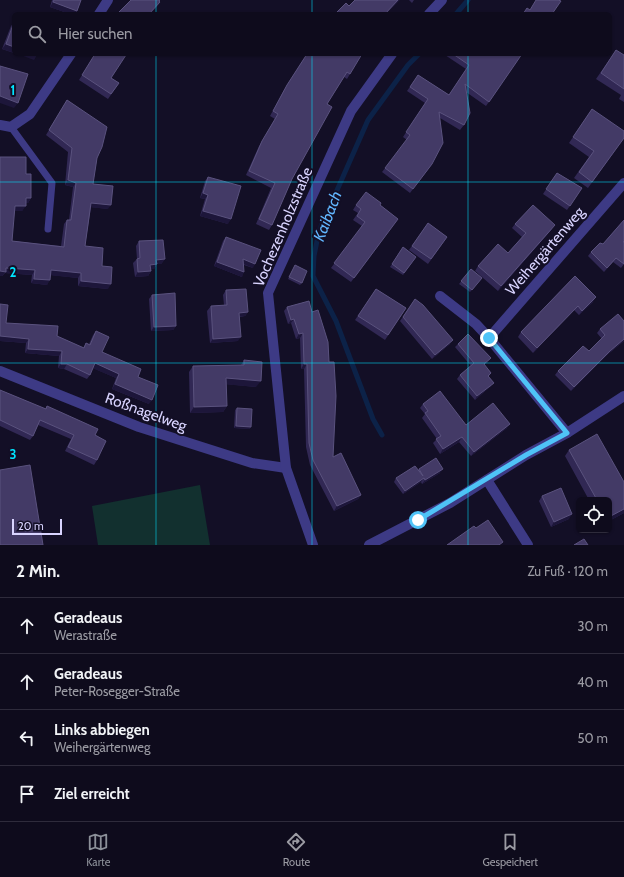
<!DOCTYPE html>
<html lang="de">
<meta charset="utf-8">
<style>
body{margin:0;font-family:Cabin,sans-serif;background:#171425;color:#f1f3f6}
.controls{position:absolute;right:12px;bottom:12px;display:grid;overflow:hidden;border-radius:6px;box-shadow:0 1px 3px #0004}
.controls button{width:36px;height:36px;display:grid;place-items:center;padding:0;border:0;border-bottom:1px solid #2e2b3b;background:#0e0b1c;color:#f1f3f6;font:20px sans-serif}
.scale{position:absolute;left:12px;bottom:10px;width:50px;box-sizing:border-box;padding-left:4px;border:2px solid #d9d4ff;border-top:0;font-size:11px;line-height:14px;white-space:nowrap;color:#d9d4ff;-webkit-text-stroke:3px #130f26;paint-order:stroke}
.stop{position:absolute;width:12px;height:12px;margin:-9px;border:3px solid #4fc3f7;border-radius:50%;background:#fff}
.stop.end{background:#4fc3f7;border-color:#fff;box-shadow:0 1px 4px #0008}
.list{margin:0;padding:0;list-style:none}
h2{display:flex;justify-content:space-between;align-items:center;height:52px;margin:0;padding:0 16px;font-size:17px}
h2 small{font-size:13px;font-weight:400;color:#9b9ba3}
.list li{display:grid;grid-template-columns:26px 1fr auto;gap:12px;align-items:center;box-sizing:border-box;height:56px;padding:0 16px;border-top:1px solid #2e2b3b}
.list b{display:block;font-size:15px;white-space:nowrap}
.list p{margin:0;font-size:13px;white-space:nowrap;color:#9b9ba3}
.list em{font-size:13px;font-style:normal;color:#9b9ba3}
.icon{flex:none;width:22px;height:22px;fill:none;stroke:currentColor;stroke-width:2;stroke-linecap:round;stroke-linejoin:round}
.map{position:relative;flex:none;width:624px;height:545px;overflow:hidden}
.search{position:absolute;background:#0e0b1c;box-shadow:0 1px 3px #0004;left:12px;right:12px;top:12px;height:44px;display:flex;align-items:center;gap:10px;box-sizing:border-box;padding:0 14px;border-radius:6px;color:#9b9ba3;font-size:15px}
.sheet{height:276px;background:#0e0b1c}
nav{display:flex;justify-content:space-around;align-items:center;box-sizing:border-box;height:56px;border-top:1px solid #2e2b3b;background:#0e0b1c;font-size:11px;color:#9b9ba3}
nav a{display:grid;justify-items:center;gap:2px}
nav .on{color:#8c9099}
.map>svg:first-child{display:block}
.garden{fill:#12302f}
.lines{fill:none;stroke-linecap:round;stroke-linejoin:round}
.stream{stroke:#0c2248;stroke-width:5}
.lane{stroke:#3d3a85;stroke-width:7}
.street{stroke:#3d3a85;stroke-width:10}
.wall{fill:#312854}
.shaded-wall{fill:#1d163a}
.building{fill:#433a66;stroke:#5a527e}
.route{stroke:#4fc3f7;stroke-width:5}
.grid{fill:none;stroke:#00e5ff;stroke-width:1;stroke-opacity:0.55}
.labels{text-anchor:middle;stroke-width:4;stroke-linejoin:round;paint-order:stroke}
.street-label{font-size:15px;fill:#d9d4ff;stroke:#130f26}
.water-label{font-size:16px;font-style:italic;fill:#62b6ff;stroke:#130f26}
.grid-label{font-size:13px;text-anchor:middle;font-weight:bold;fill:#00e5ff;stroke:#130f26;stroke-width:4;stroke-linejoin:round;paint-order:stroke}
</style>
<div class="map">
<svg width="624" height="545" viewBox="0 0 624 545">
<rect width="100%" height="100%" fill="#130f26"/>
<!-- garden -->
<polygon class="garden" points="200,485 210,545 98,545 92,506"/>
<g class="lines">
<!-- stream -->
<g class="stream">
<polyline points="456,14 468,0"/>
<polyline points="382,435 373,419 336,321 313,276 314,256 319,231 368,120 408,65 419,54"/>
</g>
<!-- lane -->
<polyline class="lane" points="11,127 52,183 48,229"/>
<!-- street -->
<g class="street">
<polyline points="99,14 108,0"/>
<polyline points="429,14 442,0"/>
<polyline points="0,125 11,127 30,114 71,54"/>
<polyline points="440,296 476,324 489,338"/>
<polyline points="0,371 139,427 252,463 286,468"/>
<polyline points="567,433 489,338 624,183"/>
<polyline points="487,480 528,545"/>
<polyline points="313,545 286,468 268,293 351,111 392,54"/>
<polyline points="369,545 450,503 526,455 567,433 624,396"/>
</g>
</g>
<!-- wall -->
<g class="wall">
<polygon points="52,0 81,0 77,11 75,14 70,14 50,7"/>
<polygon points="409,0 414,0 412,3"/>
<polygon points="14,22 14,53 2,49 11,26"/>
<polygon points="616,50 624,55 624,102 619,99 621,95 596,79"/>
<polygon points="95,54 124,54 111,78 119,83 108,99 79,80"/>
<polygon points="307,54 361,54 350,74 347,79 344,77 327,104 292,179 272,225 269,230 256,224 271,188 246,175 259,146 275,119 270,116 284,90"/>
<polygon points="445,54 522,54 486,106 466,92 464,125 460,130 440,118 432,164 410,193 382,172 407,140 403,137 425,103 407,91 418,75 449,95 466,69 445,55"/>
<polygon points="67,100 97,158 93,184 108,209 91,207 85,246 102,266 108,289 78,286 78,278 51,275 47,285 31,283 32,275 5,273 2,276 0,157 26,174 31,198 28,203 26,203 22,211 14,211 12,241 61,246 64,224 67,220 69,220 73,187 65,185 68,152 46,135"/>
<polygon points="592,109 624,138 588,188 574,178 589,157 569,143"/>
<polygon points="557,173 582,188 567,210 543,194"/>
<polygon points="208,177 228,224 200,216 205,199 200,198 205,181"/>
<polygon points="356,205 380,205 398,219 351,282 331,268 362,226 353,220 358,213 353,210"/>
<polygon points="624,220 624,264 621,268 613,262 604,272 588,256 591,252 603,244"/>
<polygon points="428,223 447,237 428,264 409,250"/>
<polygon points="515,224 552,229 498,291 475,271 478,266 508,253 522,237 512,228"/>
<polygon points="226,237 253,268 244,265 242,277 214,266 223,241"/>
<polygon points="139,241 165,259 161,264 157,264 154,269 151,269 151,271 148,276 135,277 133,263 137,259 136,246"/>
<polygon points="403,247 416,257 403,275 390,267"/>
<polygon points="295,265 302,283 300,285 288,279"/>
<polygon points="471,269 482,278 470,292 459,284"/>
<polygon points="575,276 593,302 579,315 574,310 533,353 518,337 521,332"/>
<polygon points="376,289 406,308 385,340 355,320"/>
<polygon points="226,290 248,312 245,316 240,317 238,341 210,343 207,311 211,306 224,305 223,295"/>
<polygon points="152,295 176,326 173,330 151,331 149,299"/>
<polygon points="415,299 450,344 432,359 400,321"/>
<polygon points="309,301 333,457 361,495 358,499 334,511 310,465 306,447 304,369 301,369 300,338 296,339 291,323 288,324 284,311 287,307"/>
<polygon points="0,304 6,323 57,336 83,348 86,343 89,344 93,335 96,331 102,352 138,377 149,404 112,389 116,378 93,368 90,375 87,379 64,369 58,368 59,356 25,353 26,343 0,341"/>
<polygon points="624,321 624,341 607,355 571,391 555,375 558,371 589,351 602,339 597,333 600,329"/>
<polygon points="458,344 488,362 484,365 491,373 489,376 491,386 475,400 457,379 460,375 471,366 455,347"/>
<polygon points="244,360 256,387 226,384 227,406 223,412 190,413 189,372 193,366 241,365"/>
<polygon points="0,390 45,409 47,406 95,435 97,460 94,465 65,451 71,439 38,425 33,436 30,440 0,426"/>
<polygon points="423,404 466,425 507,428 471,456 459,442 440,454 433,443 437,439 422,418 425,414 420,408"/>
<polygon points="237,408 251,427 249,429 234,428 235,410"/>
<polygon points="569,450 624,482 624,513 609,521 609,500 589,500 565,456"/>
<polygon points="419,469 440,473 422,484 421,482 403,494 394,482 396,478 418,470"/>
<polygon points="542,496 569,519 551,527 539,501"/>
</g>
<!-- shaded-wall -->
<g class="shaded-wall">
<polygon points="398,0 400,0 386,14 385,14"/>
<polygon points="53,2 77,11 75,14 70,14 50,7"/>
<polygon points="160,2 157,7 150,14 149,14"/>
<polygon points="6,44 14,47 14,53 2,49"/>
<polygon points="18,54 34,54 37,55 34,60"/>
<polygon points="0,96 18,103 14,108 0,103"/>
<polygon points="68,180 76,183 73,187 65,185"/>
<polygon points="203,193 208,195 205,199 200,198"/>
<polygon points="26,198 31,198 28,203 22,203"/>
<polygon points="91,203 111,205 108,209 88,207"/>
<polygon points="15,206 26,206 22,211 12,211"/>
<polygon points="203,211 231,219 228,224 200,216"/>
<polygon points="555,225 552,229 498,291 501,286"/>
<polygon points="165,259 161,264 153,264 156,260"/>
<polygon points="243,259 255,264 253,268 241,263"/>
<polygon points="217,262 244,272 242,277 214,266"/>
<polygon points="157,264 154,269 147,269 150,265"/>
<polygon points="6,268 35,270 32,275 5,273 2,276 0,276 0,271"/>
<polygon points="51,270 81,273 78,278 48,275"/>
<polygon points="151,271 148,276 135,277 138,272"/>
<polygon points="34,279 50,280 47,285 31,283"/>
<polygon points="81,281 111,284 108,289 78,286"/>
<polygon points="596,297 593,302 579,315 582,311"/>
<polygon points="578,306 574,310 533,353 537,348"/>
<polygon points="248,312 245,316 236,317 239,313"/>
<polygon points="294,319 291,323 288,324 291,320"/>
<polygon points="176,326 173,330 151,331 154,327"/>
<polygon points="303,333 300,338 296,339 299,334"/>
<polygon points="0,336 29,339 26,343 0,341"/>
<polygon points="241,337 238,341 210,343 213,339"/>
<polygon points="624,339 624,341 607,355 571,391 574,387 610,351"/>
<polygon points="453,340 450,344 432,359 435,355"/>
<polygon points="28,349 62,351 59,356 25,353"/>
<polygon points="491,358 488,362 481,367 484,364"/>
<polygon points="95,363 119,374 116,378 92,368"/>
<polygon points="61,364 67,364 64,369 58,368"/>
<polygon points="304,364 307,364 304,369 301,369"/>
<polygon points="226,378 261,381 256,387 222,384"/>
<polygon points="494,383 491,386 475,400 477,396"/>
<polygon points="115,384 152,400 149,404 112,389"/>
<polygon points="227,406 223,412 190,413 194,407"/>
<polygon points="510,424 507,428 471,456 474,452"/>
<polygon points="236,426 251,427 249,429 234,428"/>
<polygon points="462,437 459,442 440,454 443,449"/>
<polygon points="443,469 440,473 422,484 425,480"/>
<polygon points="424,478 421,482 403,494 405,491"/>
<polygon points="361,495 358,499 334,511 337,506"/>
<polygon points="624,509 624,513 609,521 609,517"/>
<polygon points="572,514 569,519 551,527 554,522"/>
</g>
<!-- building -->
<g class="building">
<polygon points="54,0 81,0 77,11 53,2"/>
<polygon points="131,0 160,0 159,1 160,2 149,14 120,14 120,13 119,12"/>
<polygon points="355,0 398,0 385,14 335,14 346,3 349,6"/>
<polygon points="536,0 558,0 561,1 552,14 523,14 527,8 530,10"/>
<polygon points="14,22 14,47 6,44"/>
<polygon points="616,50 624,55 624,89 601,73"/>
<polygon points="95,54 124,54 126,55 111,78 119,83 111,94 82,75"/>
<polygon points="307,54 362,54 350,74 347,72 327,104 332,107 292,179 272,225 259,219 275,183 249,171 262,141 278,114 273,111 287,85"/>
<polygon points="453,54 522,54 489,102 465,84 470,113 464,125 439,112 443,143 432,164 413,189 385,168 410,135 406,132 428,99 410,87 418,75 449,95 469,65"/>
<polygon points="0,66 28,74 18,103 0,96"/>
<polygon points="67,100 107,127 102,147 97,158 93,184 113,186 111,205 91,203 85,246 103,248 102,266 112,267 111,284 81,281 81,273 51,270 50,280 34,279 35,270 6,268 6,272 0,271 0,157 26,157 26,174 31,174 31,198 26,198 26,206 15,206 12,241 64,247 67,220 71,220 76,183 68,180 72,148 49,130"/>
<polygon points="592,109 624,131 624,138 592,182 579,172 594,151 573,137"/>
<polygon points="557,173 582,188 570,206 546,189"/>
<polygon points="208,177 241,186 231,219 203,211 208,195 203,193"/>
<polygon points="366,192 381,203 380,205 398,219 354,278 334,263 365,222 357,216 361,209 356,205"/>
<polygon points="533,205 555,225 501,286 478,266 498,244 508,253 526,233 515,224"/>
<polygon points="624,220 624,241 623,242 624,242 624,264 616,258 607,268 591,252 600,243 603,244"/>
<polygon points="428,223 447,237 431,259 412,246"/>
<polygon points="226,237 261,250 255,264 243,259 244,272 217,262"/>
<polygon points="163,240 165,259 156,260 157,264 150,265 151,271 138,272 137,259 140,258 139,241"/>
<polygon points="403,247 416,257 404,273 392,264"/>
<polygon points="295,265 307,271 302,283 289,277"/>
<polygon points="471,269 482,278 472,290 461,281"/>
<polygon points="575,276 596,297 582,311 578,306 537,348 521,332"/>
<polygon points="246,289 248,312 239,313 241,337 213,339 211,306 227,305 226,290"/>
<polygon points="376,289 406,308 388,335 358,316"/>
<polygon points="175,293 176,326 154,327 152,295"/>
<polygon points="415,299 423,305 453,340 435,355 403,317"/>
<polygon points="309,301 312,312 318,310 328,342 329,362 334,362 336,396 333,457 341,453 361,495 337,506 313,460 309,443 307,364 304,364 303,333 299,334 294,319 291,320 287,307"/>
<polygon points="0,304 8,305 6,323 58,326 57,336 84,348 86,343 90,345 96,331 109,337 102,352 141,369 138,377 158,385 152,400 115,384 119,374 95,363 90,375 67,364 61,364 62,351 28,349 29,339 0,336"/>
<polygon points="618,314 624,321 624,339 610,351 574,387 558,371 583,346 589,351 605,335 600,329"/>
<polygon points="468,334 491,358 484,364 491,373 488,376 494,383 477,396 460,375 474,363 458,344"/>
<polygon points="244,360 262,362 261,381 226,378 227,406 194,407 193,366 244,365"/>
<polygon points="0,390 46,409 47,406 98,429 95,435 106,441 97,460 68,447 74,435 40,420 33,436 0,420"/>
<polygon points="440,391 466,425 493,403 510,424 474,452 462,437 443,449 436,439 441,436 425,413 428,411 423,404"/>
<polygon points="237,408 252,409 251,427 236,426"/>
<polygon points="597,434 624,482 624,509 609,517 609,500 597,500 569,450"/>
<polygon points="436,458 443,469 425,480 424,478 405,491 396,478 415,466 423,476 419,469"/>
<polygon points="30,465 43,545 0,545 0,470"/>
<polygon points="561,488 572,514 554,522 542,496"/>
<polygon points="488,520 503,542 499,545 447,545 474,526 476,528"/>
<polygon points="584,539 588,545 574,545"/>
</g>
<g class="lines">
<!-- route -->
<polyline class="route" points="418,520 526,455 567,433 489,338"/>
</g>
<!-- grid -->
<path class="grid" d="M156,0V14M312,0V14M468,0V14M156,54V545M312,54V545M468,54V545M0,182H624M0,363H624"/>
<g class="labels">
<!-- street labels -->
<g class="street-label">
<text transform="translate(283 227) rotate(-67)" y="5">Vochezenholzstraße</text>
<text transform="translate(545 251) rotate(-49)" y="5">Weihergärtenweg</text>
<text transform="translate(146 412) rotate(20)" y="5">Roßnagelweg</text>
</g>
<!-- water labels -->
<g class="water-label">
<text transform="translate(327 216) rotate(-69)" y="6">Kaibach</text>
</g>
</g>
<g class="grid-label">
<text x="13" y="95">1</text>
<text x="13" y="277">2</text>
<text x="13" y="459">3</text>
</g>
</svg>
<div class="controls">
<button><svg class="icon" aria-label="locate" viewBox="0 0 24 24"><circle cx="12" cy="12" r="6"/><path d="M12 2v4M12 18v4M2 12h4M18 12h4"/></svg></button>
</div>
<div class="scale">20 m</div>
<div class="stop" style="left:418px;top:520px"></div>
<div class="stop end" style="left:489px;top:338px"></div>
<div class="search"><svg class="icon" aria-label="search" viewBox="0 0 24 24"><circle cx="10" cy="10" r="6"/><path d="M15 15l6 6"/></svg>Hier suchen</div>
</div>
<section class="sheet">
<h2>2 Min.<small>Zu Fuß · 120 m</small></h2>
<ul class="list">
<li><svg class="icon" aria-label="ahead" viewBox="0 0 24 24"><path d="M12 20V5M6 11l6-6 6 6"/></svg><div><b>Geradeaus</b><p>Werastraße</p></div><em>30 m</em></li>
<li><svg class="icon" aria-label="ahead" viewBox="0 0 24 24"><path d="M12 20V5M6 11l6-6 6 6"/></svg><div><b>Geradeaus</b><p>Peter-Rosegger-Straße</p></div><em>40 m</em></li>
<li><svg class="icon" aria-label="left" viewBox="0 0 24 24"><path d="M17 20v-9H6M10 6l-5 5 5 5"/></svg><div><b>Links abbiegen</b><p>Weihergärtenweg</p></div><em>50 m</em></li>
<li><svg class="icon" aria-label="arrive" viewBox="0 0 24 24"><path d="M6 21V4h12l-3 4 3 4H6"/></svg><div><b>Ziel erreicht</b></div></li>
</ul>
</section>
<nav>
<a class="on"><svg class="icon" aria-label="map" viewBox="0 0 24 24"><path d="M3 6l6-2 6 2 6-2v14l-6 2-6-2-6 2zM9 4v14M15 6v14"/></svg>Karte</a>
<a><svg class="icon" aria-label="directions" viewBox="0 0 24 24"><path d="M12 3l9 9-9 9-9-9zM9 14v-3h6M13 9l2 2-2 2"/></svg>Route</a>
<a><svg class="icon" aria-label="saved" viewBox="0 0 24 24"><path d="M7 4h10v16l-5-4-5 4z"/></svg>Gespeichert</a>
</nav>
